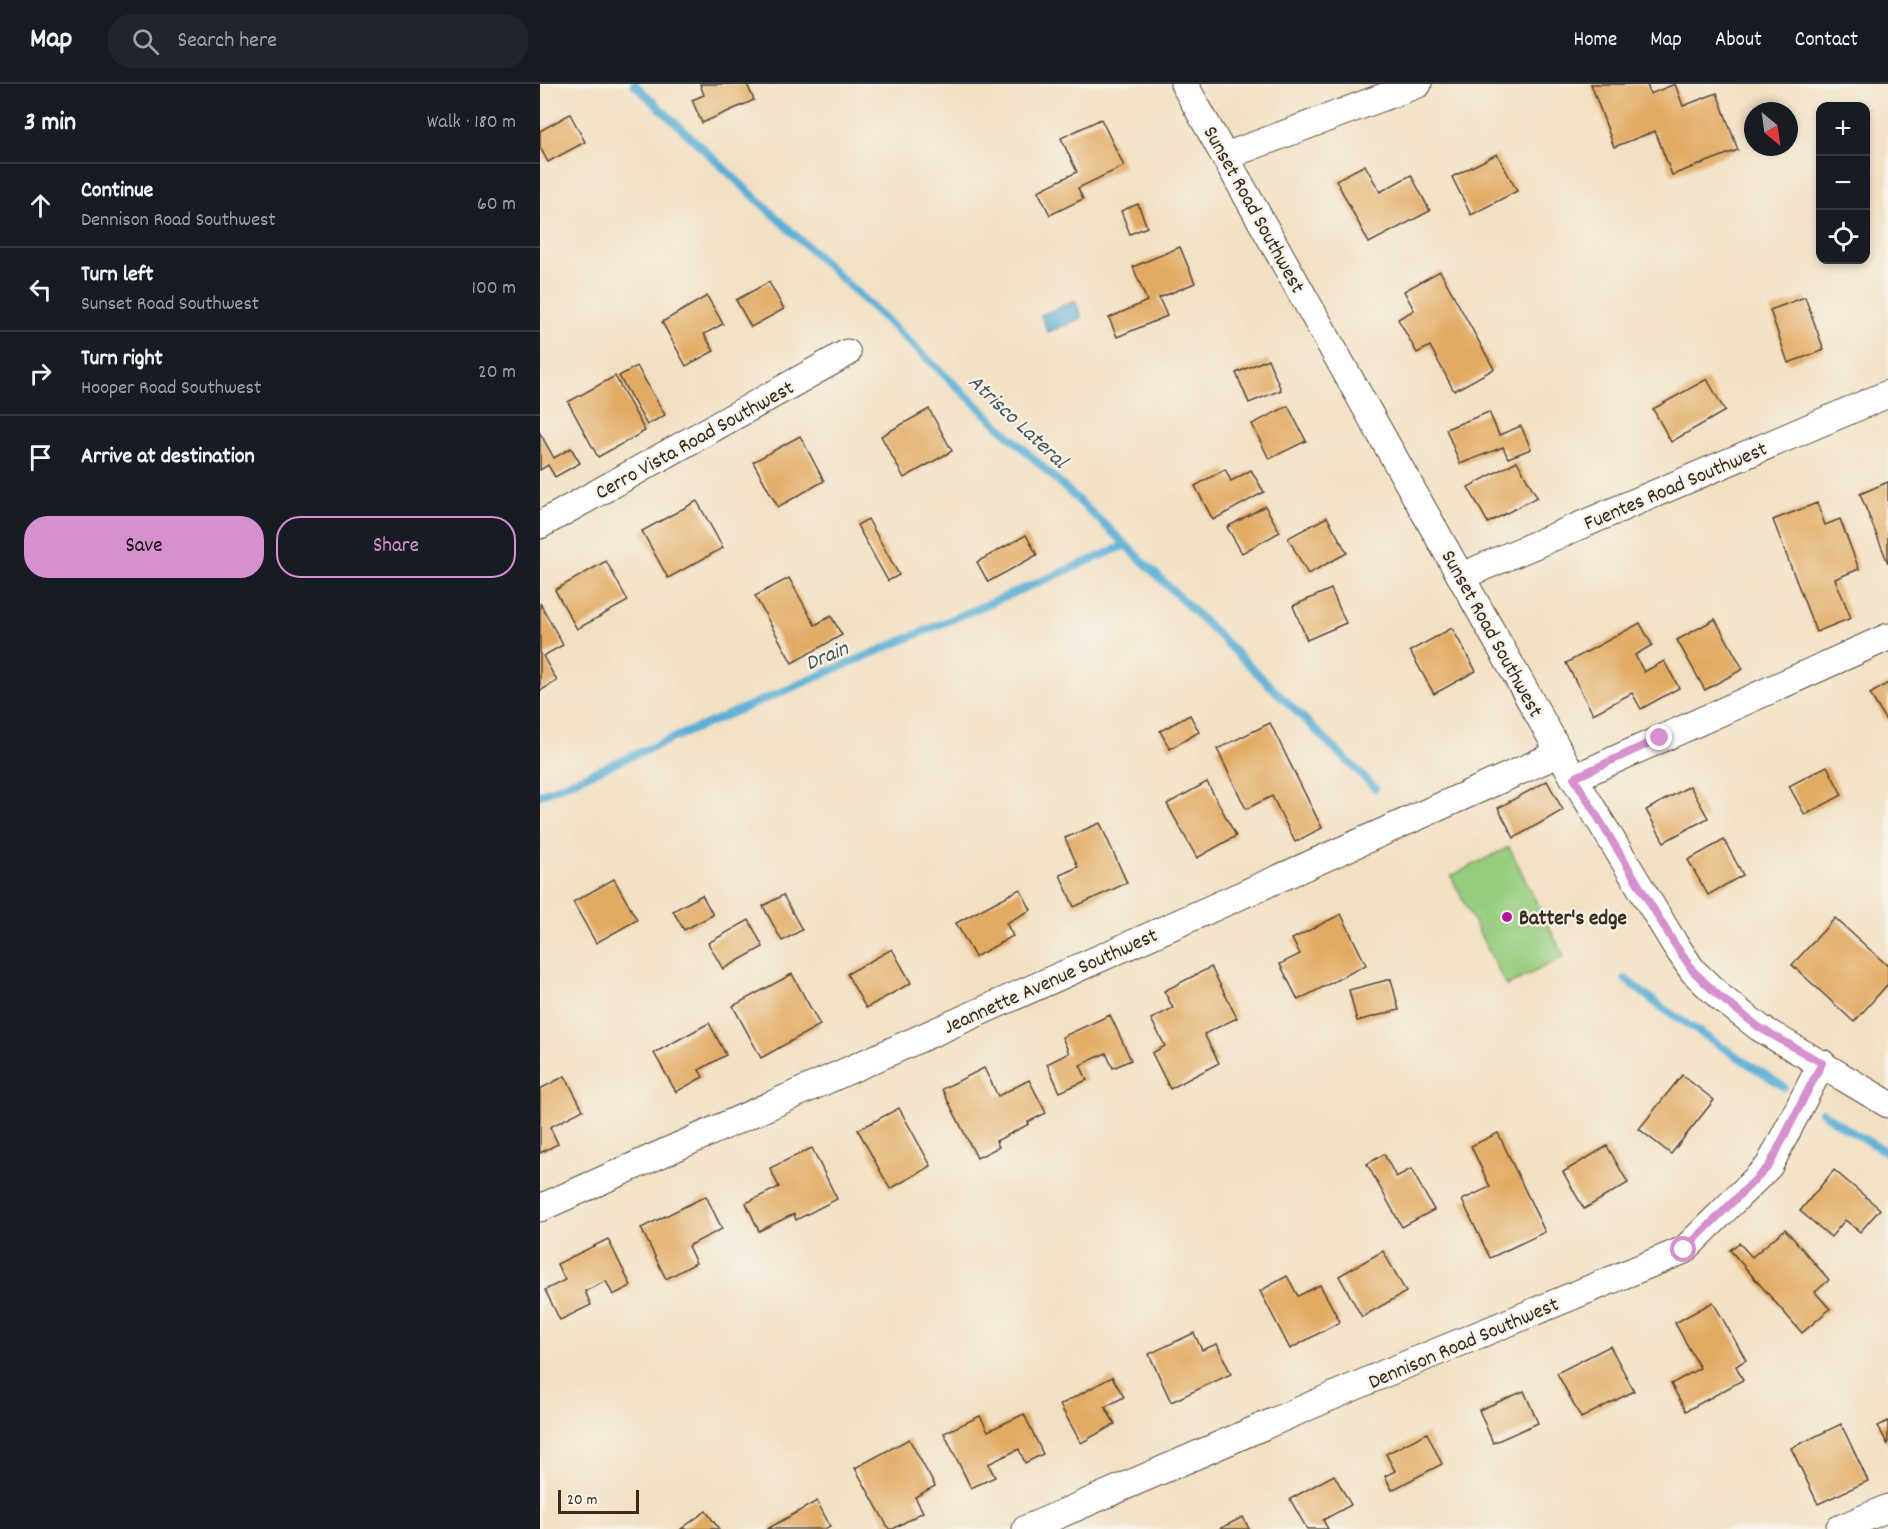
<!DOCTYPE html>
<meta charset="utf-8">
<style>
body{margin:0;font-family:Dekko,sans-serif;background:#20242c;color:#f1f3f6}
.controls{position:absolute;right:18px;top:18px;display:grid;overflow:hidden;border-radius:12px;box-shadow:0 3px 9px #0003}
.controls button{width:54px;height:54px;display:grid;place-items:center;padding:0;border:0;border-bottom:2px solid #363941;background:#171b24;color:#f1f3f6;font:30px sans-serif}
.compass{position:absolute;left:1204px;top:18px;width:54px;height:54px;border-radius:50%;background:#171b24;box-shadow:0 3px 9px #0003;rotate:151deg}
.scale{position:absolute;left:18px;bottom:15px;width:81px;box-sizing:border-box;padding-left:6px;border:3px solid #3b2a1e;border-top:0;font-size:16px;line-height:21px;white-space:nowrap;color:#3b2a1e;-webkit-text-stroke:4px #f7f3e8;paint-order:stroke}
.stop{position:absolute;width:18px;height:18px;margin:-14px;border:4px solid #d690ce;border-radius:50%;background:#fff}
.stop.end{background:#d690ce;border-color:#fff;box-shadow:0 2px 6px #0008}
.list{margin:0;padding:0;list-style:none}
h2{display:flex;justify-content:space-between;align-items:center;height:78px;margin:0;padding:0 24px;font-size:26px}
h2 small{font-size:20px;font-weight:400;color:#9ea1a6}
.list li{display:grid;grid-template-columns:39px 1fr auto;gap:18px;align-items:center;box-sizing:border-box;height:84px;padding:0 24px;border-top:2px solid #363941}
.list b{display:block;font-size:22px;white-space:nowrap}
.list p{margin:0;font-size:20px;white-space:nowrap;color:#9ea1a6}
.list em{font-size:20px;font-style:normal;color:#9ea1a6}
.actions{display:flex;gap:12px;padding:18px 24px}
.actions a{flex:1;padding:14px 0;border:2px solid #d690ce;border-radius:24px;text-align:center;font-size:21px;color:#d690ce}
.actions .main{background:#d690ce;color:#111}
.icon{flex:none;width:33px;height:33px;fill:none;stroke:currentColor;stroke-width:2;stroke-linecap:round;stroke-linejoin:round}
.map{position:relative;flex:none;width:1348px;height:1445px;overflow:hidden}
header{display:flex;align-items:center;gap:36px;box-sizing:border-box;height:84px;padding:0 30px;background:#171b24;border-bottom:2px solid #363941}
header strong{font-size:28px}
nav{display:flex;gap:33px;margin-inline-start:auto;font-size:21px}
.search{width:420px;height:54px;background:#20242c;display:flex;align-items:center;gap:15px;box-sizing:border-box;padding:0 21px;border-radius:24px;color:#9ea1a6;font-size:22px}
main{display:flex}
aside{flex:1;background:#171b24}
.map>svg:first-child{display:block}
.green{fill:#95cd7f;stroke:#687c4e;stroke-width:1.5}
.water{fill:#59afd6;stroke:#4a6c7a;stroke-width:1.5}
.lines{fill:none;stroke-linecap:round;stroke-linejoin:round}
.stream{stroke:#59afd6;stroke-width:8}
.building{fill:#e2ab64}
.minor-casing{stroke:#564537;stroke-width:29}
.minor{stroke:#fff;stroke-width:27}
.route{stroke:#d690ce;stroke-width:8}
.poi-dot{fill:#b5179e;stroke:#f7f3e8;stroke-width:2}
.labels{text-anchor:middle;stroke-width:4.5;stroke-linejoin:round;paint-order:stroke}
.street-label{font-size:21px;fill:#3b2a1e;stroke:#f7f3e8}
.poi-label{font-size:21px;font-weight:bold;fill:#3b2a1e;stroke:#f7f3e8;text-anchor:start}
.water-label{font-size:22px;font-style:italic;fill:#46595e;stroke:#f7f3e8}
</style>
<header>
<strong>Map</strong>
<div class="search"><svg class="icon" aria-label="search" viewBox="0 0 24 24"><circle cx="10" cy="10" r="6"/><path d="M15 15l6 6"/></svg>Search here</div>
<nav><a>Home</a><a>Map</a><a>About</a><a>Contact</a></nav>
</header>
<main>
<aside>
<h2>3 min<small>Walk · 180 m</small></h2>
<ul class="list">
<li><svg class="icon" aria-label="ahead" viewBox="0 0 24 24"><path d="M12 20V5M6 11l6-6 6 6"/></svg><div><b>Continue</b><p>Dennison Road Southwest</p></div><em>60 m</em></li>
<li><svg class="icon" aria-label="left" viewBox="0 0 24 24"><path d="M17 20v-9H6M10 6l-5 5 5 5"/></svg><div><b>Turn left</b><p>Sunset Road Southwest</p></div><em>100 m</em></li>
<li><svg class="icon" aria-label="right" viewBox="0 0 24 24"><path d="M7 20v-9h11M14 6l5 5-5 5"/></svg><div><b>Turn right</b><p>Hooper Road Southwest</p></div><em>20 m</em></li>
<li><svg class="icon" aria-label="arrive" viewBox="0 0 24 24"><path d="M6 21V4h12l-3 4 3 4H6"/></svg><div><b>Arrive at destination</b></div></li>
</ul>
<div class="actions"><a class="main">Save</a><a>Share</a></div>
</aside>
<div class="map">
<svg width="1348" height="1445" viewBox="0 0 1348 1445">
<rect width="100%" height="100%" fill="#f7f3e8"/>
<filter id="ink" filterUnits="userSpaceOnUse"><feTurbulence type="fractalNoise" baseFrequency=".0167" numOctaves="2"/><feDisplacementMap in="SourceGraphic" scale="12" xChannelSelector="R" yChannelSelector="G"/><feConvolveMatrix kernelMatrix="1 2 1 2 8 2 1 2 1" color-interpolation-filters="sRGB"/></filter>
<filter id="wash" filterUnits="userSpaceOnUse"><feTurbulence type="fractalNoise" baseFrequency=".008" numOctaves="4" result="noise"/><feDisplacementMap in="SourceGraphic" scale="24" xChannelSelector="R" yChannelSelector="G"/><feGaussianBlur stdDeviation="1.35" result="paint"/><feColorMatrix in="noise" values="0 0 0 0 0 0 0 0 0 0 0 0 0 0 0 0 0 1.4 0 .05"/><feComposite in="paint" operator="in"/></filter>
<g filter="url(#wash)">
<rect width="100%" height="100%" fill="#f2e0c3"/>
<!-- green -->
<polygon class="green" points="969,763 1024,873 966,902 911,792"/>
<!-- water -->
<polygon class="water" points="535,217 542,234 508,248 501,231"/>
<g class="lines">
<!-- stream -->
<g class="stream">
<polyline points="94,0 586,461 835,704"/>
<polyline points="0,711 586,461"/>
<polyline points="1085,895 1124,925 1244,1003"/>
<polyline points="1282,1028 1305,1044 1348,1069"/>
</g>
</g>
<g id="blocks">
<!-- building -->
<g class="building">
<polygon points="160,0 207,0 214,16 162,39 152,16 164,11"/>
<polygon points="1051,0 1107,0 1110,10 1135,0 1143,22 1177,9 1198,66 1132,91 1115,47 1074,63"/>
<polygon points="30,30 45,58 8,78 0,63 0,47"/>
<polygon points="561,35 584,82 538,104 543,115 510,131 498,107 537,88 521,54"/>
<polygon points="957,70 977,107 931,131 912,93"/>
<polygon points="825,81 840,108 871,91 890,127 829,159 796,96"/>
<polygon points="598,120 607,143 590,150 581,127"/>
<polygon points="640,163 655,199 619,214 627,232 577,253 569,234 607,217 593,183"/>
<polygon points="900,187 954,285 914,307 890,262 877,269 858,235 874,226 864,207"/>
<polygon points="229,198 244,225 211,243 196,216"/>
<polygon points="167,212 183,240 164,250 174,267 146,282 122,238"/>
<polygon points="1265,213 1284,266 1248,279 1230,226"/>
<polygon points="728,275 741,306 709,319 696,289"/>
<polygon points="97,282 125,331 107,341 79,292"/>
<polygon points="75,292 105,347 58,373 28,318"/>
<polygon points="1167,295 1185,327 1131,358 1113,325"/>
<polygon points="748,322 766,357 729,375 712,340"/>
<polygon points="389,325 412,367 364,394 341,352"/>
<polygon points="949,328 959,351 981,342 991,365 968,374 963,363 920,380 906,345"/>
<polygon points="0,349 14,374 31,364 40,379 15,393 8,381 0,386"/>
<polygon points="260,352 284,397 238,423 213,378"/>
<polygon points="977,377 997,413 948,439 928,403"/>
<polygon points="685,385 691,397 711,386 724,408 673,436 655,402"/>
<polygon points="1348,398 1348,479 1320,410"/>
<polygon points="157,417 183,464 128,494 102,447"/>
<polygon points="1277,419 1285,441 1300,435 1319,485 1295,495 1311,534 1276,548 1233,436"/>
<polygon points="725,422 740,448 702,469 687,443"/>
<polygon points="787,433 807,469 768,490 748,454"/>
<polygon points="328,435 359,491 348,497 317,441"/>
<polygon points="486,451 497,471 448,498 437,478"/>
<polygon points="66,477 88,517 37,545 15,506"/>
<polygon points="249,494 275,541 291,532 302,551 252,579 215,512"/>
<polygon points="791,505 806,539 767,556 753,522"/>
<polygon points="0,519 23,561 3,572 17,597 0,607"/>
<polygon points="1175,535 1203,585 1165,606 1137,556"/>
<polygon points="1100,539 1112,561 1095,571 1104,588 1124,577 1139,604 1101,625 1092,609 1053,630 1026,579"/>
<polygon points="912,544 936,587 894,610 870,567"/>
<polygon points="1348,599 1348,640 1330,610"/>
<polygon points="650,631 659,648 630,665 620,647"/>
<polygon points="730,639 782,744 755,758 732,712 706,725 677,665"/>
<polygon points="1287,682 1302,711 1265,731 1249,702"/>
<polygon points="1007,697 1023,726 974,754 958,724"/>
<polygon points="667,698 696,752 657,774 627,720"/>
<polygon points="1150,702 1168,734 1124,758 1106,726"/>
<polygon points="560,739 587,799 534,823 520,791 538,783 525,754"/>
<polygon points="1184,756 1203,791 1168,811 1148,776"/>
<polygon points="74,795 97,836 56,859 33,818"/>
<polygon points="480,805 491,826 466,839 473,852 435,873 416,839"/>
<polygon points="162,811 173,831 144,846 133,827"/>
<polygon points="243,811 262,846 242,857 223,822"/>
<polygon points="801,830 826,881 758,916 740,880 760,870 752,855"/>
<polygon points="1295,834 1348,882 1348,900 1314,938 1252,881"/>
<polygon points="209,836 223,863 183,885 168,859"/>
<polygon points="352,865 371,899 326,924 307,890"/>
<polygon points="671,883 697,934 664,950 679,979 630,1005 612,969 625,962 611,935 633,924 624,907"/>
<polygon points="252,890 280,941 221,974 193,922"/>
<polygon points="851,895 859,926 817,937 809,906"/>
<polygon points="570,931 591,976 573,984 566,969 540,981 547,996 520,1008 507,980 529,969 522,953"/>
<polygon points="169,939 186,971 159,986 163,993 136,1008 114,969"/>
<polygon points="444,984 458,1012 489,996 506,1029 488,1038 489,1040 456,1057 459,1063 437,1074 402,1005"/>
<polygon points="1142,991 1174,1016 1131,1070 1099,1045"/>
<polygon points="25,992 43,1026 10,1043 18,1060 0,1069 0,1005"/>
<polygon points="359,1024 391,1082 350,1105 318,1046"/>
<polygon points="958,1049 1005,1148 950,1174 922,1116 950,1103 931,1062"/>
<polygon points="1067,1062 1088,1099 1044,1125 1023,1088"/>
<polygon points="272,1064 297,1115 256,1136 254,1130 219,1147 206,1119 239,1103 230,1084"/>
<polygon points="844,1070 856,1093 871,1085 894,1126 862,1143 827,1080"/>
<polygon points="1294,1086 1340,1125 1320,1148 1305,1136 1291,1153 1260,1127"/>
<polygon points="166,1112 182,1145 148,1162 156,1179 126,1195 101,1144"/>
<polygon points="1245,1145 1289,1196 1275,1208 1290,1225 1262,1249 1190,1166 1199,1159 1212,1173"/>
<polygon points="68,1155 91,1202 73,1211 66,1197 45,1207 51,1221 20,1236 5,1206 25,1196 17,1180"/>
<polygon points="843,1167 866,1208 822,1233 799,1192"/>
<polygon points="747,1192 758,1212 780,1201 800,1238 750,1265 720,1207"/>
<polygon points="1173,1218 1206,1276 1196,1282 1203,1296 1146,1327 1131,1300 1160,1284 1135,1239"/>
<polygon points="654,1249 662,1266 677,1260 691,1290 631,1318 609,1270"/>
<polygon points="1070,1262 1094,1307 1041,1334 1017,1289"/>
<polygon points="572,1293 584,1313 565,1323 575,1340 541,1359 520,1321"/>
<polygon points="984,1307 998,1339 953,1359 939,1326"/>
<polygon points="484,1330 503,1370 485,1379 479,1365 448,1380 455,1393 431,1404 404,1349 440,1332 448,1347"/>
<polygon points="1348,1337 1348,1361 1338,1342"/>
<polygon points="1301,1340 1328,1397 1278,1420 1251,1364"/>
<polygon points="887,1349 902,1380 852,1406 845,1392 855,1387 846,1370"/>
<polygon points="369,1355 395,1402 375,1413 383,1428 353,1445 349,1445 315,1384"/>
<polygon points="794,1391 811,1421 783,1436 788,1445 767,1445 750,1415"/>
<polygon points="277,1417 290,1442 285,1445 227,1445"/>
<polygon points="166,1427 179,1445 141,1445"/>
<polygon points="703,1433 709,1445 679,1445"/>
</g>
</g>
</g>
<g filter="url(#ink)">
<use href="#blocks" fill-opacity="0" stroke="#564537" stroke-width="1.5"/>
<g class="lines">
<defs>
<g id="minor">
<polyline points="644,0 1034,694 1134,859 1153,887 1180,913 1220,944 1348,1020"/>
<polyline points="686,72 878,0"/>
<polyline points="0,441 307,269"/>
<polyline points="922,492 1348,310"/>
<polyline points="1034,694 1348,553"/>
<polyline points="0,1124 1020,669"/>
<polyline points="486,1445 846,1289 1144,1166 1229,1082 1282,979"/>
<polyline points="1299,1445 1348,1424"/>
</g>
</defs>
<!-- minor casing -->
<use href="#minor" class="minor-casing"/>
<!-- minor -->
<use href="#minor" class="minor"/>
</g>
</g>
<g class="lines" filter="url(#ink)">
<!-- route -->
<polyline class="route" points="1120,654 1034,694 1134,859 1153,887 1180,913 1220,944 1282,979 1229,1082 1144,1166"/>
</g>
<!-- markers -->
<circle class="poi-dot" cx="967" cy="833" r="6"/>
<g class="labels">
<!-- street labels -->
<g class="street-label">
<text transform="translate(715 125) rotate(61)" y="7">Sunset Road Southwest</text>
<text transform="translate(154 355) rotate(-29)" y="7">Cerro Vista Road Southwest</text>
<text transform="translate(1135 401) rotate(-23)" y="7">Fuentes Road Southwest</text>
<text transform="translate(953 549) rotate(61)" y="7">Sunset Road Southwest</text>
<text transform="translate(510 896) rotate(-24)" y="7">Jeannette Avenue Southwest</text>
<text transform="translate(923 1258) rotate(-23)" y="7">Dennison Road Southwest</text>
</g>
<!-- poi labels -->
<g class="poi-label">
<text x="979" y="840">Batter's edge</text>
</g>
<!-- water labels -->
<g class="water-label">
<text transform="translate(479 336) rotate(43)" y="8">Atrisco Lateral</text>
<text transform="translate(286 570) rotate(-23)" y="8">Drain</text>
</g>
</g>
</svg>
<div class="controls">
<button>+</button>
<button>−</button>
<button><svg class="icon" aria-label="locate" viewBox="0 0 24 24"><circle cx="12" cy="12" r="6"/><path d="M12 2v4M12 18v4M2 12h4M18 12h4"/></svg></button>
</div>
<svg class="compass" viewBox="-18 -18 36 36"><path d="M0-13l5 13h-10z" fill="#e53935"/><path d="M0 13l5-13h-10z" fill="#9ea1a6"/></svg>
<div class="scale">20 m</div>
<div class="stop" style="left:1144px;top:1166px"></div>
<div class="stop end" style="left:1120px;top:654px"></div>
</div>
</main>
